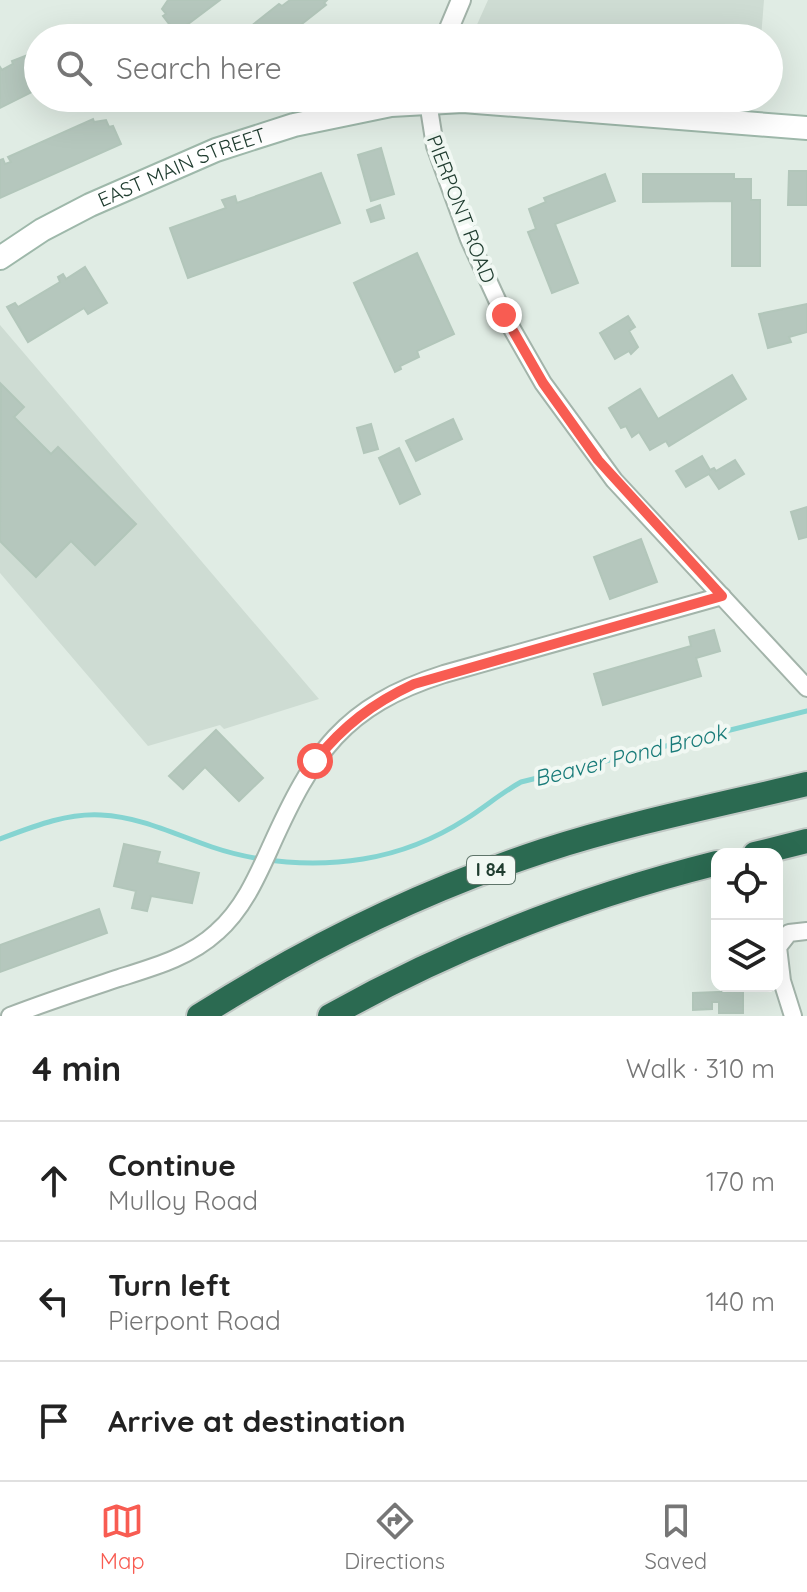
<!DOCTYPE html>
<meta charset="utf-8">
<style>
body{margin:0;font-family:Quicksand,sans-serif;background:#f6f6f6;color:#222}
.controls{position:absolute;right:24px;bottom:24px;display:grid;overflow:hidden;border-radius:16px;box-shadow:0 8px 32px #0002}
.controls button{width:72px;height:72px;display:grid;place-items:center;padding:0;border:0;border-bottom:2px solid #e0e0e0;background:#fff;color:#222;font:40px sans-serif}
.stop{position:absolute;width:24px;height:24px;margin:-18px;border:6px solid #f85c52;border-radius:50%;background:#fff}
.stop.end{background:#f85c52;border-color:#fff;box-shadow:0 2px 8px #0008}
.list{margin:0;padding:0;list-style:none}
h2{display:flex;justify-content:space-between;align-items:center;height:104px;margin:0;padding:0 32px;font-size:34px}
h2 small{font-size:26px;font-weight:400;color:#767676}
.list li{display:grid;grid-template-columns:52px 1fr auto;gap:24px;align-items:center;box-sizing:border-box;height:120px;padding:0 32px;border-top:2px solid #e0e0e0}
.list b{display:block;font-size:30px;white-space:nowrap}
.list p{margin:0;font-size:26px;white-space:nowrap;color:#767676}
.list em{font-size:26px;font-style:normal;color:#767676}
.icon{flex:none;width:44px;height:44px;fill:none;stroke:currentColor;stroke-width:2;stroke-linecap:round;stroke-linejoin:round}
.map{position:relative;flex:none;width:807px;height:1016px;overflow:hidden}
.search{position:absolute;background:#fff;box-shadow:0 8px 32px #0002;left:24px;right:24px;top:24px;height:88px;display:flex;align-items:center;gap:20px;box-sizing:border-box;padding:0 28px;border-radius:44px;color:#767676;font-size:30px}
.sheet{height:464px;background:#fff}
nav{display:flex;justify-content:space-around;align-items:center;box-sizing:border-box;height:112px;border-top:2px solid #e0e0e0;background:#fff;font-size:22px;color:#767676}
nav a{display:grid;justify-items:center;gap:4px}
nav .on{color:#f85c52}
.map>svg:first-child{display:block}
.built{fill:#cedcd3}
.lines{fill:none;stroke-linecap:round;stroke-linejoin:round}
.stream{stroke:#85d4d1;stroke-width:5}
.building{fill:#b5c7bd;stroke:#b2c6ba;stroke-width:2}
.minor-casing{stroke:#a3b4aa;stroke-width:20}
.tertiary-casing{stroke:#a3b4aa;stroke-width:22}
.secondary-casing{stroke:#9eb8aa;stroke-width:26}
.motorway-casing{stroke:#c1c9c5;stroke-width:28}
.minor{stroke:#fff;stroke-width:16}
.tertiary{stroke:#fff;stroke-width:18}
.secondary{stroke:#fff;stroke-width:22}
.motorway{stroke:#2b6a51;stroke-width:24}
.route{stroke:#f85c52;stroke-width:10}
.labels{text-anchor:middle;stroke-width:8;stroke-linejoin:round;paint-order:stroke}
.shield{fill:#f1f8f3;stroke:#5f756a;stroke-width:2}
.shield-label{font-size:18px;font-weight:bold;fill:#203d30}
.street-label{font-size:20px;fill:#203d30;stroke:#f1f8f3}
.water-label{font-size:22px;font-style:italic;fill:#187b79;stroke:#f1f8f3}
</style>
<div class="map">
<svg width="807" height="1016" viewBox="0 0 807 1016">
<rect width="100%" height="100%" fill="#e0ece4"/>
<!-- built -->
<g class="built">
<polygon points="488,0 764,0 761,38 471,38"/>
<polygon points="0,325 319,699 224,729 220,725 148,746 0,573"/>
</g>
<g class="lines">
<!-- stream -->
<path class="stream" d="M0,839C32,827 66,813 101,815C141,817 174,834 212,847C259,863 314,867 363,859C400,853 435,839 466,819C485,807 501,793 521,782L807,711"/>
</g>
<!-- building -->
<g class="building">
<polygon points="168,0 220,0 176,33 163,16 166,14 162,9"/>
<polygon points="290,0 327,0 324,3 326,5 284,38 236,38 279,4 282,6"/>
<polygon points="38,51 38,89 0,108 0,67 2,70 13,64 12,61"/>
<polygon points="93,119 94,122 106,120 109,127 113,126 121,144 0,198 0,160 3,159 5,164 11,162 8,157"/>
<polygon points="381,148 394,194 371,201 358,155"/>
<polygon points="789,171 807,171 807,205 788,205"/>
<polygon points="321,173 340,223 188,278 170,228 226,208 222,200 235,196 237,203"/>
<polygon points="605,174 615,201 555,224 578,283 552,293 528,232 536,229 529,209 546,202 544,198"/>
<polygon points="643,174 734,174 734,179 751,179 751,200 760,200 760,266 732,266 732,201 643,202"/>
<polygon points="380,205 384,218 371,222 367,210"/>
<polygon points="417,253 454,334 417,351 419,357 400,366 401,369 395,372 354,283"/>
<polygon points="85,267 107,303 88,314 84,308 28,342 7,307 15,303 18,307 60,282 58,277 63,274 66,279"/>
<polygon points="807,304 807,332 789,337 791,342 768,348 759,314"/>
<polygon points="628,316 635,327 629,331 638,347 631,354 629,351 615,359 600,333"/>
<polygon points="732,375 746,399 669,446 666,441 650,450 639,432 632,437 626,426 621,428 609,408 640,389 658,419"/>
<polygon points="1,384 24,407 14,417 51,454 58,447 136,524 95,565 71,541 36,577 0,541"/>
<polygon points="453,419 462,439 416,461 406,441"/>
<polygon points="371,424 378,449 364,453 357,428"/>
<polygon points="399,448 420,494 400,504 379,458"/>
<polygon points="702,456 710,470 714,468 716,471 735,460 744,474 719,489 709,474 686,487 676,471"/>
<polygon points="807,507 807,537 799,539 791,512"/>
<polygon points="641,539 657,582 610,599 594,557"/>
<polygon points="714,630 720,651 696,658 701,676 603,705 594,674 691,646 689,637"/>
<polygon points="216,730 263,778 239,801 205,767 183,789 169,776"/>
<polygon points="124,844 160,852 157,863 199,873 192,903 151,896 147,911 132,908 136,891 114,886"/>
<polygon points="99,909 107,933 0,972 0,945"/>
<polygon points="743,991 743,1013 719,1013 719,1002 712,1002 712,1009 693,1010 693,993"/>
</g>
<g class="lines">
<defs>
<g id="minor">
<polyline points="428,102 435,146 469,239 504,315 543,383 614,480 807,688"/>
<path d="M10,1016C46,1002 83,990 119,978C154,967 190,957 217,932C243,909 257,877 271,846C313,753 343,706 444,674L722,596"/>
<polyline points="793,1016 782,981 778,947 789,933 807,931"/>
</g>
<polyline id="tertiary" points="445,38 461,0"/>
<g id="secondary">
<path id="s1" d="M0,258L42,230L90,205L216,150L294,125L391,105L463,101L807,128"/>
</g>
<g id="motorway">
<polyline points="755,854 807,841"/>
<path d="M199,1016C306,948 422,891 543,851C629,823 719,805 807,784"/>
<path d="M330,1016C451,948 582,897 717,863"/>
</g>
</defs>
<!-- minor casing -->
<use href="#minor" class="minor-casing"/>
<!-- tertiary casing -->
<use href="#tertiary" class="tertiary-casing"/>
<!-- secondary casing -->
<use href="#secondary" class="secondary-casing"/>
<!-- motorway casing -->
<use href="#motorway" class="motorway-casing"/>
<!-- minor -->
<use href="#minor" class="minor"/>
<!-- tertiary -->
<use href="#tertiary" class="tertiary"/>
<!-- secondary -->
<use href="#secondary" class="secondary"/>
<!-- motorway -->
<use href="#motorway" class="motorway"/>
</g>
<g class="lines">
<!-- route -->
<path class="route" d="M315,761C343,726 373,703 414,684L722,596L598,460L543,383L504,315"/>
</g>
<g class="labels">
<!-- shield labels -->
<rect class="shield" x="467" y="856" width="48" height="28" rx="6"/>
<g class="shield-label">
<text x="491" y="876">I 84</text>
</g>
<!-- street labels -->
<g class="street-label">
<text dy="7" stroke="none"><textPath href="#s1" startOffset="204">EAST MAIN STREET</textPath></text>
<text transform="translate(461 209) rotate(69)" y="7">PIERPONT ROAD</text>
</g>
<!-- water labels -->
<g class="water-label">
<text transform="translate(630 755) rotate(-14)" y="8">Beaver Pond Brook</text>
</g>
</g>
</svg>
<div class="controls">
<button><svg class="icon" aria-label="locate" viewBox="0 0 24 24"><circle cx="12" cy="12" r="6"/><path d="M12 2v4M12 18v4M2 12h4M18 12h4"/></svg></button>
<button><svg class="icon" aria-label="layers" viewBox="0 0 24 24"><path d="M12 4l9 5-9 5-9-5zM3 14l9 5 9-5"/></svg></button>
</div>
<div class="stop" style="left:315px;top:761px"></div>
<div class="stop end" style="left:504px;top:315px"></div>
<div class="search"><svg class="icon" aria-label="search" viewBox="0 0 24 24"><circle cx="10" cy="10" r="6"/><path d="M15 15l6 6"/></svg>Search here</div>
</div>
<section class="sheet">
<h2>4 min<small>Walk · 310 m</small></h2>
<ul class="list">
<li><svg class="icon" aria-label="ahead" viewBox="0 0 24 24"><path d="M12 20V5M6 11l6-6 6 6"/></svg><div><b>Continue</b><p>Mulloy Road</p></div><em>170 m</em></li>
<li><svg class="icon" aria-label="left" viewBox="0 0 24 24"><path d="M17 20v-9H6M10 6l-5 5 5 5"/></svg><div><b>Turn left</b><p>Pierpont Road</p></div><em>140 m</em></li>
<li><svg class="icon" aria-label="arrive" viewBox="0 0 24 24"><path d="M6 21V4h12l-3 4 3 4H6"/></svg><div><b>Arrive at destination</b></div></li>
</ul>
</section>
<nav>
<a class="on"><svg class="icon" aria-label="map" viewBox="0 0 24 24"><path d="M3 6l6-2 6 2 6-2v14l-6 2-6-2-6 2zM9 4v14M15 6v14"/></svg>Map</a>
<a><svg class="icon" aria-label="directions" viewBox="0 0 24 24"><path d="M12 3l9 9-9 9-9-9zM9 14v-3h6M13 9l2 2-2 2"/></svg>Directions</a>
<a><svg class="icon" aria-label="saved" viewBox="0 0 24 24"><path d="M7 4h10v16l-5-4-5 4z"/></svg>Saved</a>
</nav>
